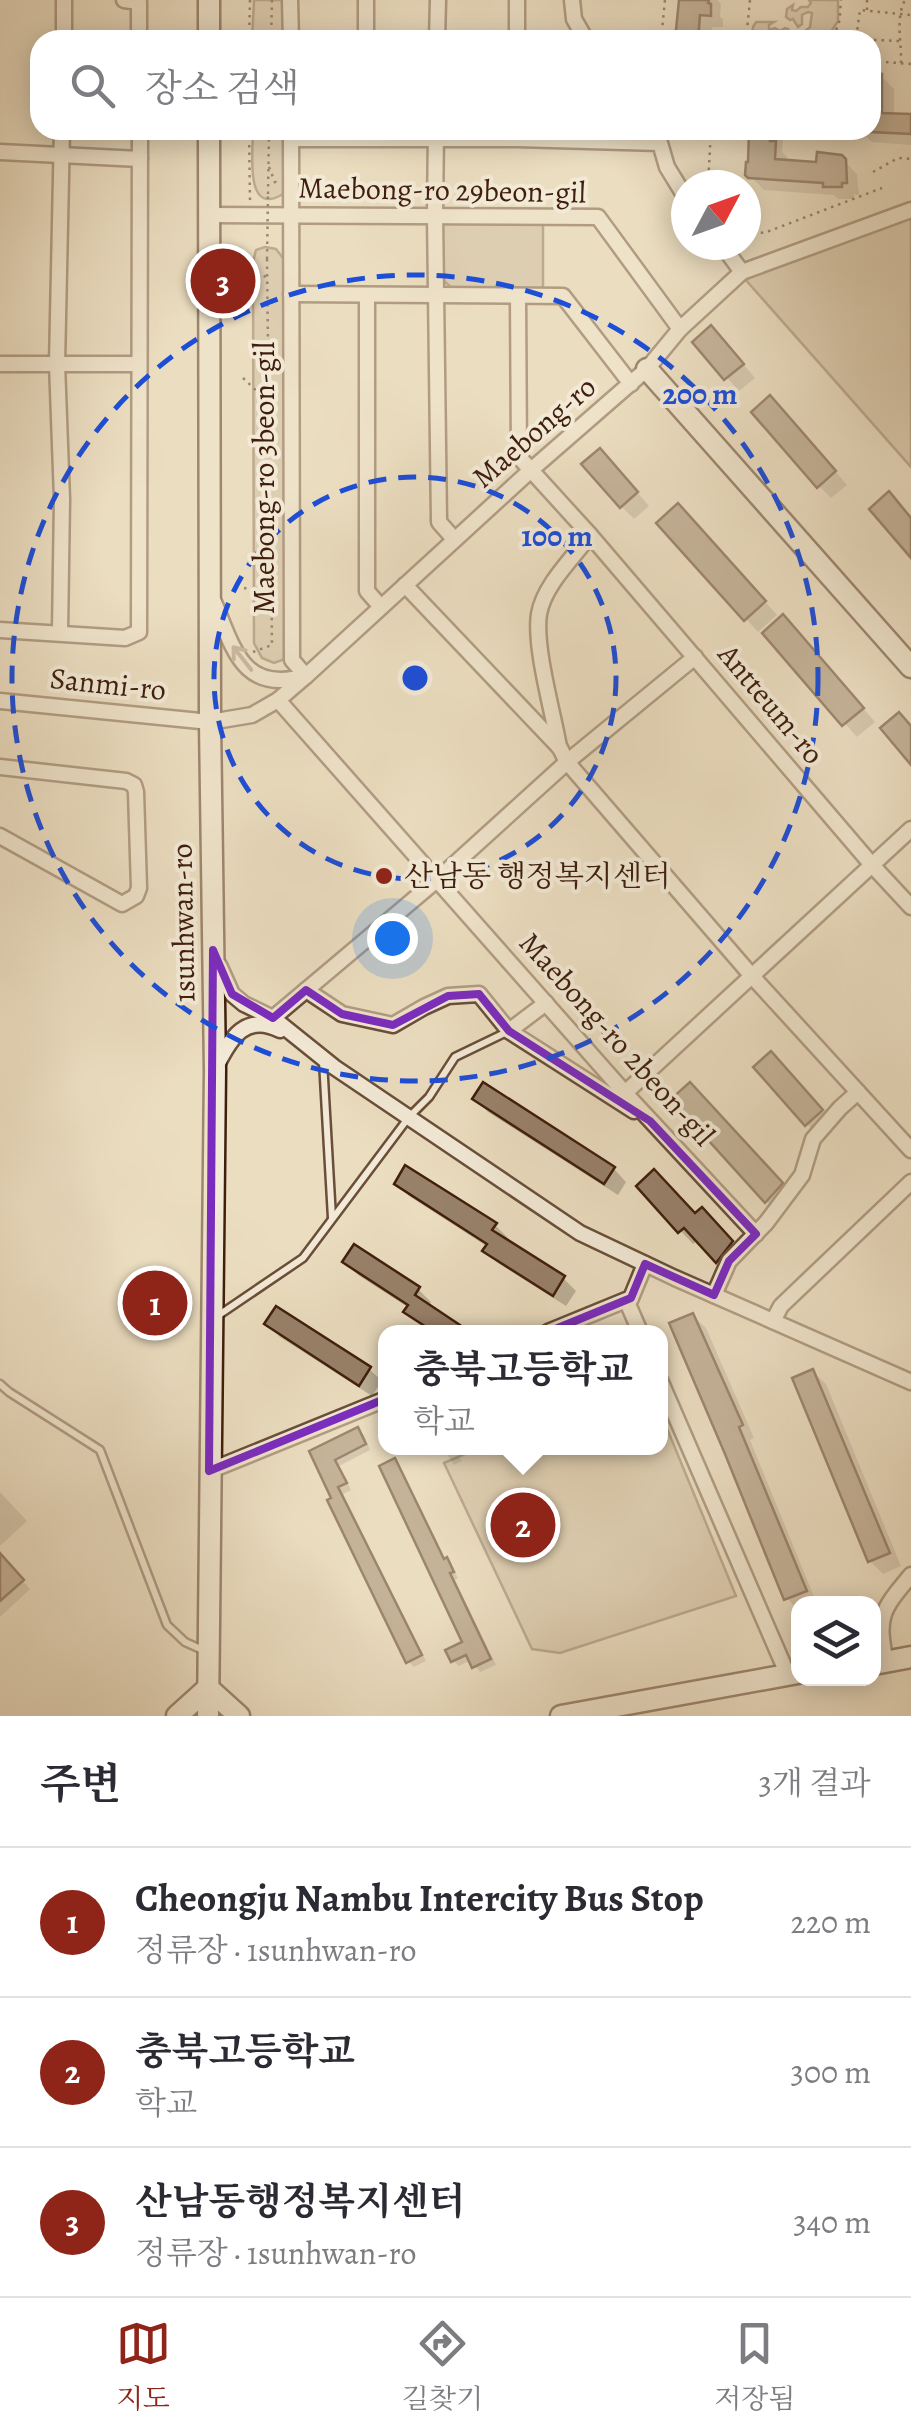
<!DOCTYPE html>
<html lang="ko">
<meta charset="utf-8">
<style>
body{margin:0;font-family:Alegreya,"Noto Serif KR",serif;background:#f2f2f3;color:#2b2b33}
.controls{position:absolute;right:30px;bottom:30px;display:grid;overflow:hidden;border-radius:20px;box-shadow:0 5px 25px #0003}
.controls button{width:90px;height:90px;display:grid;place-items:center;padding:0;border:0;border-bottom:2px solid #e1e1e2;background:#fff;color:#2b2b33;font:50px sans-serif}
.compass{position:absolute;left:671px;top:170px;width:90px;height:90px;border-radius:50%;background:#fff;box-shadow:0 5px 25px #0003;rotate:49deg}
.you{position:absolute;left:392px;top:938px;width:35px;height:35px;margin:-25px;border:8px solid #fff;border-radius:50%;background:#1a73e8;box-shadow:0 0 0 15px #1a73e833}
.badge{display:grid;place-items:center;width:65px;height:65px;border-radius:50%;background:#8f2418;color:#fff;font-size:32px;font-weight:700}
.pin{position:absolute;translate:-50% -50%;border:5px solid #fff;box-shadow:0 2px 10px #0006}
.popup{position:absolute;left:378px;top:1325px;width:290px;height:130px;box-sizing:border-box;display:grid;place-content:center;border-radius:20px;background:#fff;filter:drop-shadow(0 2px 8px #0005);font-size:32px;white-space:nowrap;color:#7c7c81}
.popup b{font-size:38px;color:#2b2b33}
.popup::after{content:'';position:absolute;left:50%;top:100%;margin-left:-20px;border:20px solid transparent;border-top-color:#fff}
.list{margin:0;padding:0;list-style:none}
h2{display:flex;justify-content:space-between;align-items:center;height:130px;margin:0;padding:0 40px;font-size:42px}
h2 small{font-size:32px;font-weight:400;color:#7c7c81}
.list li{display:grid;grid-template-columns:65px 1fr auto;gap:30px;align-items:center;box-sizing:border-box;height:150px;padding:0 40px;border-top:2px solid #e1e1e2}
.list b{display:block;font-size:38px;white-space:nowrap}
.list p{margin:0;font-size:32px;white-space:nowrap;color:#7c7c81}
.list em{font-size:32px;font-style:normal;color:#7c7c81}
.icon{flex:none;width:55px;height:55px;fill:none;stroke:currentColor;stroke-width:2;stroke-linecap:round;stroke-linejoin:round}
.map{position:relative;flex:none;width:911px;height:1716px;overflow:hidden}
.search{position:absolute;background:#fff;box-shadow:0 5px 25px #0003;left:30px;right:30px;top:30px;height:110px;display:flex;align-items:center;gap:25px;box-sizing:border-box;padding:0 35px;border-radius:30px;color:#7c7c81;font-size:38px}
.sheet{height:580px;background:#fff}
nav{display:flex;justify-content:space-around;align-items:center;box-sizing:border-box;height:140px;border-top:2px solid #e1e1e2;background:#fff;font-size:28px;color:#7c7c81}
nav a{display:grid;justify-items:center;gap:5px}
nav .on{color:#8f2418}
.map>svg:first-child{display:block}
.green{fill:#cebda1;stroke:#866e56;stroke-width:2.5}
.shadow{fill:#0003}
.building{fill:#98816a;stroke:#3f1e0c;stroke-width:2.5}
.lines{fill:none;stroke-linecap:round;stroke-linejoin:round}
.lane-casing{stroke:#6a4e39;stroke-width:11}
.street-casing{stroke:#6a4e39;stroke-width:19}
.secondary-casing{stroke:#3f1e0c;stroke-width:25}
.path{stroke:#3f1e0c;stroke-width:2.5;stroke-dasharray:2.5 5;stroke-linecap:butt}
.lane{stroke:#f2e9d6;stroke-width:6}
.street{stroke:#f2e9d6;stroke-width:14}
.secondary{stroke:#f2e9d6;stroke-width:20}
.path-bridge{stroke:#3f1e0c;stroke-width:2.5;stroke-dasharray:2.5 5;stroke-linecap:butt}
.oneway{stroke:#a18e7b}
.marked{fill:none;stroke:#7b2cbf;stroke-width:8;stroke-linejoin:round}
.ring{fill:none;stroke:#1d4ed8;stroke-width:5;stroke-dasharray:18 12}
.poi-dot{fill:#8f2418;stroke:#f2e9d6;stroke-width:4}
.labels{text-anchor:middle;stroke-width:8;stroke-linejoin:round;paint-order:stroke}
.street-label{font-size:30px;fill:#3f1e0c;stroke:#f2e9d6}
.poi-label{font-size:30px;fill:#3f1e0c;stroke:#f2e9d6;text-anchor:start}
.centre{fill:#1d4ed8;stroke:#f2e9d6;stroke-width:5}
.ring-label{font-size:30px;text-anchor:middle;font-weight:bold;fill:#1d4ed8;stroke:#f2e9d6;stroke-width:8;stroke-linejoin:round;paint-order:stroke}
</style>
<div class="map">
<svg width="911" height="1716" viewBox="0 0 911 1716">
<rect width="100%" height="100%" fill="#ebddc0"/>
<filter id="stains"><feTurbulence type="fractalNoise" baseFrequency=".002" numOctaves="4"/><feColorMatrix values="0 0 0 0 .2 0 0 0 0 .09 0 0 0 0 .02 0 0 0 .5 -.17"/></filter>
<radialGradient id="worn" r=".72"><stop offset=".6" stop-color="#630" stop-opacity="0"/><stop offset="1" stop-color="#630" stop-opacity=".3"/></radialGradient>
<!-- green -->
<g class="green">
<polygon points="254,0 286,0 286,40 252,40"/>
<polygon points="809,0 838,0 838,21 829,35 821,40 752,40 753,27 756,22 774,22 769,25 769,30 775,28 780,31 785,28 788,29 786,33 790,38 797,38 810,27 812,13 808,12 802,15 802,24 798,27 793,19 790,20 786,17 787,9 793,5 792,10 796,11 801,7 808,7 811,3"/>
<path d="M253,130H286V176L283,194C244,218 253,151 253,130Z"/>
<polygon points="447,218 543,220 543,292 451,287 444,281 442,224"/>
<polygon points="911,218 911,467 745,279"/>
<polygon points="265,247 276,249 286,262 288,645 285,659 274,663 262,658 254,643 253,262 256,250"/>
<polygon points="661,1414 736,1596 560,1653 532,1649 444,1463 479,1448 660,1448"/>
</g>
<!-- shadow -->
<g class="shadow">
<polygon points="681,0 717,0 721,4 720,17 723,19 723,27 712,27 711,40 678,40"/>
<polygon points="871,76 881,76 894,89 894,116 911,117 911,145 872,142 859,130 871,130"/>
<polygon points="752,130 773,130 783,140 782,152 787,157 787,162 819,164 841,158 857,174 859,195 854,194 854,199 838,199 834,195 764,190 748,174"/>
<polygon points="724,341 755,378 739,391 695,342"/>
<polygon points="783,411 847,485 831,498 819,486"/>
<polygon points="612,463 649,506 634,519 621,506"/>
<polygon points="691,519 777,615 758,632 659,523"/>
<polygon points="796,630 875,722 857,737 765,633"/>
<polygon points="783,1067 834,1124 819,1137 756,1068"/>
<polygon points="703,1098 793,1197 779,1213 766,1201"/>
<polygon points="475,1099 614,1169 626,1182 618,1195 488,1112"/>
<polygon points="397,1184 495,1225 508,1238 506,1242 563,1278 576,1291 566,1306 498,1263 486,1251 488,1247 409,1196"/>
<polygon points="639,1186 696,1216 702,1211 744,1256 730,1274 698,1240 693,1244"/>
<polygon points="346,1262 418,1289 431,1302 428,1307 465,1332 431,1332 406,1312 409,1308 358,1275"/>
<polygon points="693,1316 706,1328 754,1438 750,1440 817,1604 798,1604 798,1610 787,1598"/>
<polygon points="267,1324 369,1369 382,1381 372,1396 280,1337"/>
<polygon points="813,1372 826,1384 901,1566 883,1574 870,1561"/>
<polygon points="358,1430 364,1435 370,1450 339,1466 351,1490 343,1494 426,1661 414,1667 408,1661 312,1452"/>
<polygon points="443,1448 479,1448 459,1457 462,1461 454,1465"/>
<polygon points="395,1461 400,1467 445,1560 452,1566 458,1578 455,1580 496,1665 480,1672 471,1660 459,1666 453,1660 466,1644"/>
<polygon points="0,1492 27,1521 0,1546"/>
<polygon points="2,1559 30,1589 0,1617 0,1562"/>
</g>
<!-- building -->
<g class="building">
<polygon points="679,0 709,0 708,3 711,4 711,16 700,15 698,40 675,40"/>
<polygon points="871,73 882,74 882,113 911,114 911,134 871,132"/>
<polygon points="749,130 771,130 770,141 776,141 775,159 816,162 817,152 842,155 846,159 847,183 842,183 842,187 823,187 823,183 748,178 745,175 746,162 748,162"/>
<polygon points="711,325 744,364 724,380 692,342"/>
<polygon points="770,395 836,471 817,488 751,412"/>
<polygon points="600,448 638,492 620,508 581,464"/>
<polygon points="889,491 911,518 911,558 869,509"/>
<polygon points="678,503 766,601 744,621 656,523"/>
<polygon points="783,614 864,708 842,726 762,633"/>
<polygon points="899,712 911,726 911,765 880,728"/>
<polygon points="771,1051 823,1110 805,1126 753,1067"/>
<polygon points="483,1082 615,1167 604,1184 472,1099"/>
<polygon points="690,1082 783,1183 765,1203 671,1099"/>
<polygon points="405,1165 497,1223 492,1230 565,1276 553,1296 482,1251 487,1244 394,1184"/>
<polygon points="654,1169 695,1213 702,1207 733,1241 716,1263 684,1228 678,1233 636,1186"/>
<polygon points="354,1244 420,1287 415,1295 460,1325 455,1332 434,1332 403,1312 408,1305 342,1262"/>
<polygon points="276,1306 371,1367 359,1386 264,1324"/>
<polygon points="693,1313 743,1425 739,1427 807,1591 784,1600 725,1454 669,1323"/>
<polygon points="813,1369 890,1553 868,1562 792,1378"/>
<polygon points="358,1427 366,1444 335,1460 347,1483 338,1487 422,1655 406,1663 327,1500 331,1498 309,1451"/>
<polygon points="395,1458 444,1559 447,1557 454,1572 450,1573 491,1659 472,1668 466,1655 451,1662 445,1650 462,1642 379,1466"/>
<polygon points="0,1553 24,1580 0,1601"/>
</g>
<g class="lines">
<defs>
<g id="lane">
<polyline points="323,1061 332,1218"/>
<polyline points="216,1317 303,1258 409,1117 429,1097 455,1057 509,1031"/>
<polyline points="0,1384 9,1392 100,1450 167,1625 185,1642 205,1651"/>
</g>
<g id="street">
<polyline points="64,0 64,40"/>
<polyline points="124,0 139,2 139,40"/>
<polyline points="290,0 291,40"/>
<polyline points="366,0 366,40"/>
<polyline points="517,0 517,40"/>
<polyline points="572,0 574,19 586,40"/>
<polyline points="437,40 438,0"/>
<polyline points="436,130 435,215 439,522 454,539"/>
<polyline points="291,139 517,139 660,143 667,167 686,198"/>
<polyline points="0,152 140,159"/>
<polyline points="209,215 598,217 680,329"/>
<polyline points="722,245 742,272"/>
<polyline points="291,294 563,296 631,384"/>
<polyline points="367,295 367,591 381,607"/>
<polyline points="518,296 519,457 590,535 872,865 911,907"/>
<polyline points="0,364 139,364"/>
<polyline points="405,585 560,748 567,762 751,975 911,1150"/>
<path d="M214,602C234,650 243,694 306,676L292,660L291,130"/>
<polyline points="0,630 125,638 139,632 140,130"/>
<polyline points="60,632 62,499 57,364 62,130"/>
<polyline points="278,700 625,1093 756,1234"/>
<polyline points="0,701 210,722 252,715 278,700 306,676 531,470 647,369 680,329 742,272 911,210"/>
<path d="M559,747C553,712 534,647 539,614C544,585 573,558 590,535"/>
<polyline points="0,767 126,781 134,785 136,792 139,888 136,896 122,904 0,836"/>
<polyline points="219,965 232,994 244,1004 273,1018 334,1067 580,1233 675,1278 911,1382"/>
<polyline points="306,990 342,1014 393,1025 424,1007 448,996 479,994 509,1031 634,1111"/>
<polyline points="273,1018 438,879 567,762 695,657"/>
<polyline points="509,1031 546,1003"/>
<path d="M217,1065C231,1037 246,1013 280,1030"/>
<polyline points="625,1093 911,829"/>
<polyline points="714,1295 729,1261 766,1223 802,1175 813,1139 840,1108 858,1092"/>
<polyline points="631,1298 628,1304 640,1332"/>
<polyline points="773,1321 781,1306 911,1182"/>
<polyline points="548,1332 631,1298 645,1264"/>
<polyline points="660,1380 787,1673"/>
<polyline points="209,1471 386,1399"/>
<path d="M886,1662C876,1616 882,1610 911,1575"/>
</g>
<g id="secondary">
<polyline points="209,0 209,40"/>
<polyline points="647,369 911,667"/>
<polyline points="874,1664 911,1657"/>
<polyline points="208,1688 239,1716"/>
<polyline points="177,1716 208,1688"/>
<polyline points="208,1716 215,1070 210,722 209,130"/>
<polyline points="561,1716 798,1673"/>
</g>
</defs>
<!-- lane casing -->
<use href="#lane" class="lane-casing"/>
<!-- street casing -->
<use href="#street" class="street-casing"/>
<!-- secondary casing -->
<use href="#secondary" class="secondary-casing"/>
<!-- path -->
<g class="path">
<polyline points="867,0 867,10"/>
<polyline points="249,40 250,0"/>
<polyline points="271,40 272,0"/>
<polyline points="661,40 665,0"/>
<polyline points="746,40 750,0"/>
<path d="M825,40C843,29 839,17 841,0"/>
<polyline points="899,41 856,39 860,10 911,15"/>
<polyline points="871,61 911,64"/>
<path d="M901,63C902,43 895,19 905,0"/>
<polyline points="249,130 250,201"/>
<polyline points="269,167 276,185 276,181"/>
<polyline points="873,172 898,158 911,159"/>
<polyline points="708,185 711,130"/>
<polyline points="268,194 269,130"/>
<polyline points="746,230 764,233 882,188"/>
<polyline points="267,259 269,433 276,446"/>
<polyline points="243,267 266,277"/>
<polyline points="243,378 267,401"/>
<polyline points="269,545 264,535 270,521"/>
<polyline points="244,588 270,594"/>
<polyline points="253,652 272,645 271,548 277,534 270,520 270,467 278,454"/>
</g>
<!-- lane -->
<use href="#lane" class="lane"/>
<!-- street -->
<use href="#street" class="street"/>
<!-- secondary -->
<use href="#secondary" class="secondary"/>
<!-- path-bridge -->
<polyline class="path-bridge" points="267,259 268,194"/>
</g>
<!-- one-way arrows -->
<defs><path id="oneway-shaft" d="M-6 0H5M1.5-3L5.5 0L1.5 3" fill="none" stroke-width="1.6" stroke-linecap="round" stroke-linejoin="round" transform="scale(2.5)"/></defs>
<use class="oneway" href="#oneway-shaft" transform="translate(242 658) rotate(-128)"/>
<!-- marked area -->
<path d="M0 0H911V1716H0ZM213,950L232,994L273,1018L306,990L342,1014L393,1025L448,996L479,994L509,1031L650,1121L756,1234L729,1261L714,1295L645,1264L631,1298L209,1471Z" fill="#ebddc0" fill-opacity=".55" fill-rule="evenodd"/>
<path class="marked" d="M213,950L232,994L273,1018L306,990L342,1014L393,1025L448,996L479,994L509,1031L650,1121L756,1234L729,1261L714,1295L645,1264L631,1298L209,1471Z"/>
<!-- distance rings -->
<g class="ring">
<circle cx="415" cy="678" r="201"/>
<circle cx="415" cy="678" r="403"/>
</g>
<!-- markers -->
<circle class="poi-dot" cx="384" cy="876" r="10"/>
<g class="labels">
<!-- street labels -->
<g class="street-label">
<text transform="translate(442 190) rotate(1)" y="10">Maebong-ro 29beon-gil</text>
<text transform="translate(534 432) rotate(-41)" y="10">Maebong-ro</text>
<text transform="translate(264 478) rotate(-90)" y="10">Maebong-ro 3beon-gil</text>
<text transform="translate(108 684) rotate(6)" y="10">Sanmi-ro</text>
<text transform="translate(771 704) rotate(50)" y="10">Antteum-ro</text>
<text transform="translate(183 923) rotate(-91)" y="10">1sunhwan-ro</text>
<text transform="translate(617 1039) rotate(48)" y="10">Maebong-ro 2beon-gil</text>
</g>
<!-- poi labels -->
<g class="poi-label">
<text x="404" y="886">산남동 행정복지센터</text>
</g>
</g>
<circle cx="415" cy="678" r="15" class="centre"/>
<g class="ring-label">
<text x="700" y="404">200 m</text>
<text x="557" y="546">100 m</text>
</g>
<rect width="100%" height="100%" filter="url(#stains)"/>
<rect width="100%" height="100%" fill="url(#worn)"/>
</svg>
<div class="controls">
<button><svg class="icon" aria-label="layers" viewBox="0 0 24 24"><path d="M12 4l9 5-9 5-9-5zM3 14l9 5 9-5"/></svg></button>
</div>
<svg class="compass" viewBox="-18 -18 36 36"><path d="M0-13l5 13h-10z" fill="#e53935"/><path d="M0 13l5-13h-10z" fill="#7c7c81"/></svg>
<div class="you"></div>
<div class="pin badge" style="left:155px;top:1303px">1</div>
<div class="pin badge" style="left:523px;top:1525px">2</div>
<div class="popup"><b>충북고등학교</b>학교</div>
<div class="pin badge" style="left:223px;top:281px">3</div>
<div class="search"><svg class="icon" aria-label="search" viewBox="0 0 24 24"><circle cx="10" cy="10" r="6"/><path d="M15 15l6 6"/></svg>장소 검색</div>
</div>
<section class="sheet">
<h2>주변<small>3개 결과</small></h2>
<ul class="list">
<li><span class="badge">1</span><div><b>Cheongju Nambu Intercity Bus Stop</b><p>정류장 · 1sunhwan-ro</p></div><em>220 m</em></li>
<li><span class="badge">2</span><div><b>충북고등학교</b><p>학교</p></div><em>300 m</em></li>
<li><span class="badge">3</span><div><b>산남동행정복지센터</b><p>정류장 · 1sunhwan-ro</p></div><em>340 m</em></li>
</ul>
</section>
<nav>
<a class="on"><svg class="icon" aria-label="map" viewBox="0 0 24 24"><path d="M3 6l6-2 6 2 6-2v14l-6 2-6-2-6 2zM9 4v14M15 6v14"/></svg>지도</a>
<a><svg class="icon" aria-label="directions" viewBox="0 0 24 24"><path d="M12 3l9 9-9 9-9-9zM9 14v-3h6M13 9l2 2-2 2"/></svg>길찾기</a>
<a><svg class="icon" aria-label="saved" viewBox="0 0 24 24"><path d="M7 4h10v16l-5-4-5 4z"/></svg>저장됨</a>
</nav>
